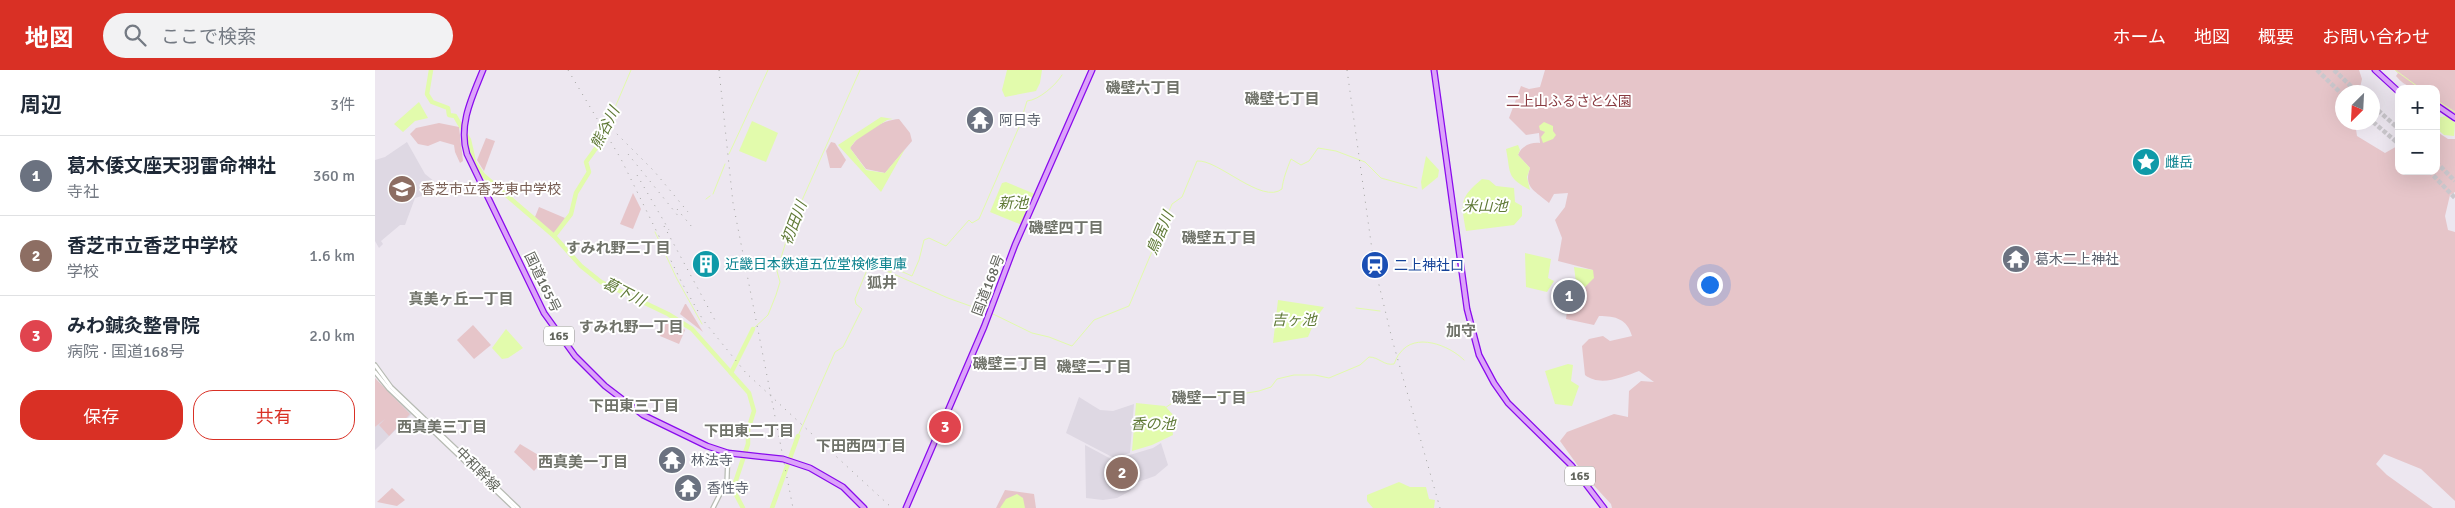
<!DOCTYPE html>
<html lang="ja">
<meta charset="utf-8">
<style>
body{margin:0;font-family:Signika,"Noto Sans JP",sans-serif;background:#f2f2f3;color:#1f2937}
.controls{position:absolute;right:15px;top:15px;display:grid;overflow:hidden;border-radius:10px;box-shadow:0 5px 20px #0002}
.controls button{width:45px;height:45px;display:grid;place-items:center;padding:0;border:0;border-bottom:1px solid #e0e1e3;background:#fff;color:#1f2937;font:25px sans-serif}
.compass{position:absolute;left:1960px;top:15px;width:45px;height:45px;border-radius:50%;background:#fff;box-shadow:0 5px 20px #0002;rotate:204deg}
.you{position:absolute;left:1334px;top:214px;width:18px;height:18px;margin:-12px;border:4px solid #fff;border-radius:50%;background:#1a73e8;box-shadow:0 0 0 8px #1a73e833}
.badge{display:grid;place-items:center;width:32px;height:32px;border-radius:50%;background:#d93025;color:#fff;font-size:16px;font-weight:700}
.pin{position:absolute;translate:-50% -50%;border:2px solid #fff;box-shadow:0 1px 5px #0006}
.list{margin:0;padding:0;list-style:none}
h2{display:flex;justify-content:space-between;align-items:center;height:65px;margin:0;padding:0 20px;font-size:21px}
h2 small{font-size:16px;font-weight:400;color:#747a83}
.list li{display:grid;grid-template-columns:32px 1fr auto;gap:15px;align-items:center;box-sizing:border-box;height:80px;padding:0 20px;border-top:1px solid #e0e1e3}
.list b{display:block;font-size:19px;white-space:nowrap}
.list p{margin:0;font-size:16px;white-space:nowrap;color:#747a83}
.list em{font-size:16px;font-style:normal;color:#747a83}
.actions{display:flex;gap:10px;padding:15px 20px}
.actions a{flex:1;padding:11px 0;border:1px solid #d93025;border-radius:20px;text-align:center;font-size:18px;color:#d93025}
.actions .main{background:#d93025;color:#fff}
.icon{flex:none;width:28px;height:28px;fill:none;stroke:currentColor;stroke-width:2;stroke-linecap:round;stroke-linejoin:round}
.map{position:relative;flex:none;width:2080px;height:438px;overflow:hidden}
header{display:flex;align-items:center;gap:30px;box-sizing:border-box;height:70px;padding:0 25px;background:#d93025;color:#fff}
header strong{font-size:24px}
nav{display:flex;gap:28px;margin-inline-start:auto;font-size:18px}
.search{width:350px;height:45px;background:#f2f2f3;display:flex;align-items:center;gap:12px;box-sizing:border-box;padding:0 18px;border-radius:28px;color:#747a83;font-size:19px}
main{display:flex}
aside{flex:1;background:#fff}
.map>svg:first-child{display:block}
.education{fill:#ded8e3}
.green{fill:#e6c5c9}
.water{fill:#e2fbac}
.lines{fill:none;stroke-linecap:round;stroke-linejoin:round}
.stream{stroke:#e2fbac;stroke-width:1}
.river{stroke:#e2fbac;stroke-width:4.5}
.motorway-tunnel{stroke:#cac7cc;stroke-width:4.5;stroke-dasharray:4.5 2;stroke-linecap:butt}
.secondary-casing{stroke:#b7bbb3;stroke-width:5.5}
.trunk-casing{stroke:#890bec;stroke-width:7}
.secondary{stroke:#fff;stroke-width:3}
.trunk{stroke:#dca3fa;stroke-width:4.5}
.rail{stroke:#a2a3a0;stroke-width:1;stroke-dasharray:1 6;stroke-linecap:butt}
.labels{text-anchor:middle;stroke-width:4;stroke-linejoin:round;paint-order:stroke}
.shield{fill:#fff;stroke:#92948e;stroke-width:1}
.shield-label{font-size:12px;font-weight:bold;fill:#63665e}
.park-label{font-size:14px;fill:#893b41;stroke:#fff}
.worship-label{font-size:14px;fill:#5b616d;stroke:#fff;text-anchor:start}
.culture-label{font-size:14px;fill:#0d838f;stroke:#fff;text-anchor:start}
.education-label{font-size:14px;fill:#785e54;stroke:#fff;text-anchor:start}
.transit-label{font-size:14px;fill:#164399;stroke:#fff;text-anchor:start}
.street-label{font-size:14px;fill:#63665e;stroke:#fff}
.neighbourhood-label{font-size:15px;font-weight:bold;fill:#70736a;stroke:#fff}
.water-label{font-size:15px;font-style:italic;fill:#5f7936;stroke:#fff}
</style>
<header>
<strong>地図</strong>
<div class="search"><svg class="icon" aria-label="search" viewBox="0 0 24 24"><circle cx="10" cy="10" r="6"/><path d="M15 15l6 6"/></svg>ここで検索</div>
<nav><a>ホーム</a><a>地図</a><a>概要</a><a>お問い合わせ</a></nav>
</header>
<main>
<aside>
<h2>周辺<small>3件</small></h2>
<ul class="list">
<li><span class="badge" style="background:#6b7280">1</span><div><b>葛木倭文座天羽雷命神社</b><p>寺社</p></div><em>360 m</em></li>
<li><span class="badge" style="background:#8d6e63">2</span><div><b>香芝市立香芝中学校</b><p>学校</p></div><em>1.6 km</em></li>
<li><span class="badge" style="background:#e0444e">3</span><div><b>みわ鍼灸整骨院</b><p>病院 · 国道168号</p></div><em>2.0 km</em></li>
</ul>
<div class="actions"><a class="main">保存</a><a>共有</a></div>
</aside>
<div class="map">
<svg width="2080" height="438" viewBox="0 0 2080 438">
<rect width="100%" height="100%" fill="#ede7f0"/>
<!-- education -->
<g class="education">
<polygon points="32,72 50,104 60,112 50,125 40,128 30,155 25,155 6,171 8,174 4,178 0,171 0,90 10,87"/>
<polygon points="0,307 37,344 0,380 0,357 25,334"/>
<polygon points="704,327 725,340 738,341 759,334 755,383 739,388 691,363"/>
<polygon points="786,373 793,395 780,406 760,413 755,421 742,428 728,430 711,428 710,375 738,390 778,378"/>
</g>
<!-- green -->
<g class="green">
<path d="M1170,0H1984L1987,9L1984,22H1968V52L1980,53L1982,66L2010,83L2024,75V101H2061V61L2073,69H2080V122L2075,125L2070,146L2073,160L2080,162V431L2046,399L2009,384L2001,394L2012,405L2058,438H1237L1236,434L1211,407L1185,371L1192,362L1239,344L1253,347L1254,321L1266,311L1279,312L1264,301C1248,307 1225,317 1210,305L1207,276L1214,269L1228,266L1235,271L1257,266C1252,249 1241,246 1224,246L1219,255L1191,249L1194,225L1210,218L1218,200L1183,191L1187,168L1180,150L1190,137L1193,123L1179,124L1174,133C1161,121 1148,118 1155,98L1143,85C1146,76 1156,72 1165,73L1164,63L1151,65L1134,48L1146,16L1154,19L1165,17Z"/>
<path d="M2020,0H2080V44L2061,32V19C2045,19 2032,20 2021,6L2023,3Z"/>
<path d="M524,49L535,63L537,71L510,103L491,99L475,78C485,63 507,50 524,49Z"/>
<polygon points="64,53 84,57 88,91 85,93 80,82 79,75 65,71 53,76 43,74 35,64 41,58"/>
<polygon points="111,68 120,71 109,101 102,90"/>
<polygon points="456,72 460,73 471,90 466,98 455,98 451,81"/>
<polygon points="258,123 266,139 258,159 245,154"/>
<polygon points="164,137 190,148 179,165 160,147"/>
<polygon points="310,234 311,234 328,262 305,244"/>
<polygon points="293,249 310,260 304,274 285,266"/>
<polygon points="98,255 116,275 99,289 82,270"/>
<polygon points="0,308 35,344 14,366 4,355 10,349 0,357"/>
<polygon points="145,374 170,389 159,401 139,382"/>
<polygon points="17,418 30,430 22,436 2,432"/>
<polygon points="630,420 659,424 661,438 621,438"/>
</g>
<!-- water -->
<g class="water">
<polygon points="632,0 667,0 665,13 661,21 630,27 627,20"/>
<polygon points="44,32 53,48 40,51 28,62 19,54"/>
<polygon points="2072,46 2080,53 2079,66 2069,65 2061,58 2061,48"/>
<polygon points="506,47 518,49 512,50 480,71 475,78 491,100 510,103 530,79 506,122 463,75"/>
<polygon points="377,51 403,63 391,92 364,81"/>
<polygon points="1169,52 1178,56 1178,61 1181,65 1178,69 1168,73 1166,67 1170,62 1165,60 1164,56"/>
<path d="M1143,75L1145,80L1143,85L1155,98L1152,107L1155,120C1131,107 1136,104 1131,79Z"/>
<polygon points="1051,86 1064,100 1063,107 1047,120 1046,112"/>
<path d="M1107,109L1114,110L1121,116L1139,118L1140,132L1147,136V146L1139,155L1091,161C1086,133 1084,128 1107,109Z"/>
<polygon points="631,112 660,124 647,155 615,142 627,113"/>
<polygon points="1150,183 1176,189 1173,208 1179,211 1172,222 1151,217"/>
<polygon points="1199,197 1218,200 1219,208 1209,218 1201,212"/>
<polygon points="903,230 949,237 941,248 933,267 898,273"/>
<polygon points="131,259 148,278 133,288 127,289 117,278"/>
<polygon points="1193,294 1198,295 1196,311 1204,316 1197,336 1180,334 1170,301"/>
<polygon points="761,333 790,336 801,348 796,350 798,365 777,375 757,381"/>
<polygon points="1024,412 1035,417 1051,417 1054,429 1060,430 1059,438 998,438 992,431 992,425"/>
<polygon points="642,424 648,428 650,438 625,438 631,429"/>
</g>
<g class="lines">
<!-- stream -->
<g class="stream">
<polyline points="2020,0 2046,19"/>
<polyline points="2061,30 2080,42"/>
<polyline points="230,61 256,0"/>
<polyline points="354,84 393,0"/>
<polyline points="338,124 350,94"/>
<polyline points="331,129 335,126"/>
<polyline points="280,162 302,209 327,254"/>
<polyline points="514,202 573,228 612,242"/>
<polyline points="981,238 1005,241"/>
<path d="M616,243L657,263L674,267L697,276L719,250L754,236L797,134L807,127L822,91C843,89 887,135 907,119C908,109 912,99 916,89L926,95L934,91L943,78L961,81L990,92L1006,108L1042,118"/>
<polyline points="378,259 393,245 401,225 405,212 402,201 416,155 485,0"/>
<path d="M790,338L800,331L830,329L857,322L866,324L884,321L896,317L902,309L919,305H940L954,308L985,295L994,287C1004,287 1009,296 1019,294C1021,290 1022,286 1025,283C1040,262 1074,275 1089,290"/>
<path d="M423,366L460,282L468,277L487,239L481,234L480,229L494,195L514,202L521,199L537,206L544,190L549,170L554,168L571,176L594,150L597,153L604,149L644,57L652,31C664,30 681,15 687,5"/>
</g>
<!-- river -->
<g class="river">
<polyline points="56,0 52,24 57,32 73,38 74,45 80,46 94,70 99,92 108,105 179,166 206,196 226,212 293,244 317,259 374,323 379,341 373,360 373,374 358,419 368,438"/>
<polyline points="179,166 196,144 201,123 214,102 211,92 227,70 230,61"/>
<polyline points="356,303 378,259"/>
<polyline points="397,438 423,366"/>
</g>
<!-- motorway-tunnel -->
<g class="motorway-tunnel">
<polyline points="1942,0 1968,25"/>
<polyline points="1959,0 1982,22"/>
<polyline points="1998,36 2024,59"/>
<polyline points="1998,52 2024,74"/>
<polyline points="2061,92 2080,111"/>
<polyline points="2054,101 2080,128"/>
</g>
<defs>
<g id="secondary">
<polyline points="0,295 16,317 143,438"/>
<polyline points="0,302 14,319 139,438"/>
<polyline points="338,438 352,410 353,383"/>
</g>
<g id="trunk">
<path d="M108,0C97,27 83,55 92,84L169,243L200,286L230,316L268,345L332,376L353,383L408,389L435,398L468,417L489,438"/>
<polyline points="1059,0 1092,239 1104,285 1119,313 1133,333 1197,396 1229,438"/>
<polyline points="2000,0 2024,22"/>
<polyline points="2061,35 2080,48"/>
<polyline points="531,438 609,257 640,175 717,0"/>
</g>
</defs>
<!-- secondary casing -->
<use href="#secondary" class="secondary-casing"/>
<!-- trunk casing -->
<use href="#trunk" class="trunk-casing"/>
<!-- secondary -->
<use href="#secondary" class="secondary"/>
<!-- trunk -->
<use href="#trunk" class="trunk"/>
<!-- rail -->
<g class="rail">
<polyline points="193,0 246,89 307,213 328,250 371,303 517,438"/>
<polyline points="344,0 358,133 418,438"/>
<polyline points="972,0 999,194 1017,269 1065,438"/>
<polyline points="232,54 279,101 313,142"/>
<polyline points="253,84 304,147"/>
<polyline points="262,105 294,160"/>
<polyline points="302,139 317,157"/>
<polyline points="289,156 341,252"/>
</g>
</g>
<!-- icons -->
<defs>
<symbol id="temple-disc" viewBox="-11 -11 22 22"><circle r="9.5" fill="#6b7280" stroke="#fff"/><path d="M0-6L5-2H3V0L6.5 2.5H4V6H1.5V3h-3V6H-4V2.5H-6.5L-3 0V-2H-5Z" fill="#fff"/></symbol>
<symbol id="sight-disc" viewBox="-11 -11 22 22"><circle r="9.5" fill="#0f9aa8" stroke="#fff"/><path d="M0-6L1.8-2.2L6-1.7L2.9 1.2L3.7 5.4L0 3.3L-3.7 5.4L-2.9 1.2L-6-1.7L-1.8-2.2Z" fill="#fff"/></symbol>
<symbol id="school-disc" viewBox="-11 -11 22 22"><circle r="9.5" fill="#8d6e63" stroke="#fff"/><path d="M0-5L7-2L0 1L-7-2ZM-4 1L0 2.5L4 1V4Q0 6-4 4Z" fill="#fff"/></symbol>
<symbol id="building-disc" viewBox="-11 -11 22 22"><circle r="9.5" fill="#0f9aa8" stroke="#fff"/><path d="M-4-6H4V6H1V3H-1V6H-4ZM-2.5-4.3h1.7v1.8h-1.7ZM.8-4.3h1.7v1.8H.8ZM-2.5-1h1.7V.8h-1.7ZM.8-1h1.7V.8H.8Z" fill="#fff"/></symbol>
<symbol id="station-disc" viewBox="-11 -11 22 22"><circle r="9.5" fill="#1a4fb4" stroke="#fff"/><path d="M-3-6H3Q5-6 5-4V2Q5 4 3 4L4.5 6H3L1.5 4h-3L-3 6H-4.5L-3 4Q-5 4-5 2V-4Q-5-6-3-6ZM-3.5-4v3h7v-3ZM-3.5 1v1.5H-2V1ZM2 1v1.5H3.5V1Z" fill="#fff"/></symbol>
</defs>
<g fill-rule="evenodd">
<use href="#temple-disc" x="589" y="34" width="32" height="32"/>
<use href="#sight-disc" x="1755" y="76" width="32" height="32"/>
<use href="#school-disc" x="11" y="103" width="32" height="32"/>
<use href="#temple-disc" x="1625" y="173" width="32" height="32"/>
<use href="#building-disc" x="315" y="178" width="32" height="32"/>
<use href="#station-disc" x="984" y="179" width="32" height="32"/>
<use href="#temple-disc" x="281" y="374" width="32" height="32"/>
<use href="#temple-disc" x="297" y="402" width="32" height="32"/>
</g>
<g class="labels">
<!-- shield labels -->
<g class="shield">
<rect x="169" y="256.5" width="30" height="19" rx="4"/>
<rect x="1190" y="396.5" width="30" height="19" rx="4"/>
</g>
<g class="shield-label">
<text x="184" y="270">165</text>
<text x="1205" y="410">165</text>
</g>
<!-- park labels -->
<g class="park-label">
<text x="1194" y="36">二上山ふるさと公園</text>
</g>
<!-- worship labels -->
<g class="worship-label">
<text x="624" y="55">阿日寺</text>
<text x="1660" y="194">葛木二上神社</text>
<text x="316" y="395">林法寺</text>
<text x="332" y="423">香性寺</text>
</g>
<!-- culture labels -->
<g class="culture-label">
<text x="1790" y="97">雌岳</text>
<text x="350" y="199">近畿日本鉄道五位堂検修車庫</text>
</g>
<!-- education labels -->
<g class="education-label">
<text x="46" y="124">香芝市立香芝東中学校</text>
</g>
<!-- transit labels -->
<g class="transit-label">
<text x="1019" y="200">二上神社口</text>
</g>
<!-- street labels -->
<g class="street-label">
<text transform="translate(168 212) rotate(64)" y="5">国道165号</text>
<text transform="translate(613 215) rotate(-69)" y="5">国道168号</text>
<text transform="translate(103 399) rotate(45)" y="5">中和幹線</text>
</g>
<!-- neighbourhood labels -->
<g class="neighbourhood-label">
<text x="768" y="23">磯壁六丁目</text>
<text x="907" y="34">磯壁七丁目</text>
<text x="691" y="163">磯壁四丁目</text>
<text x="844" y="173">磯壁五丁目</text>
<text x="243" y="183">すみれ野二丁目</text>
<text x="507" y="218">狐井</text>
<text x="86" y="234">真美ヶ丘一丁目</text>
<text x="256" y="262">すみれ野一丁目</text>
<text x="1086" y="266">加守</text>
<text x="635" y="299">磯壁三丁目</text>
<text x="719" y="302">磯壁二丁目</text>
<text x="834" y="333">磯壁一丁目</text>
<text x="259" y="341">下田東三丁目</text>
<text x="67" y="362">西真美三丁目</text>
<text x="374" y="366">下田東二丁目</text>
<text x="486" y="381">下田西四丁目</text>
<text x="208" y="397">西真美一丁目</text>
</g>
<!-- water labels -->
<g class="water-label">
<text transform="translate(230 58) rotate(-63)" y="5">熊谷川</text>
<text x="638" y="138">新池</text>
<text x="1110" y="141">米山池</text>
<text transform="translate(419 153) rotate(-69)" y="5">初田川</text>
<text transform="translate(785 163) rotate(-67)" y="5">鳥居川</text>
<text transform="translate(249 222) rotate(27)" y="5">葛下川</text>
<text x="919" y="255">吉ヶ池</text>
<text x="778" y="359">香の池</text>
</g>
</g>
</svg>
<div class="controls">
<button>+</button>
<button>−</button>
</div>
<svg class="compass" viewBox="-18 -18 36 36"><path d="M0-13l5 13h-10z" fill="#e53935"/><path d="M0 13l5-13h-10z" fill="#747a83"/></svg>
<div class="you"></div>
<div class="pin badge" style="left:1194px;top:226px;background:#6b7280">1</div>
<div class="pin badge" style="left:747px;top:403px;background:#8d6e63">2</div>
<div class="pin badge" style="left:570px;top:357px;background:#e0444e">3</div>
</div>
</main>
